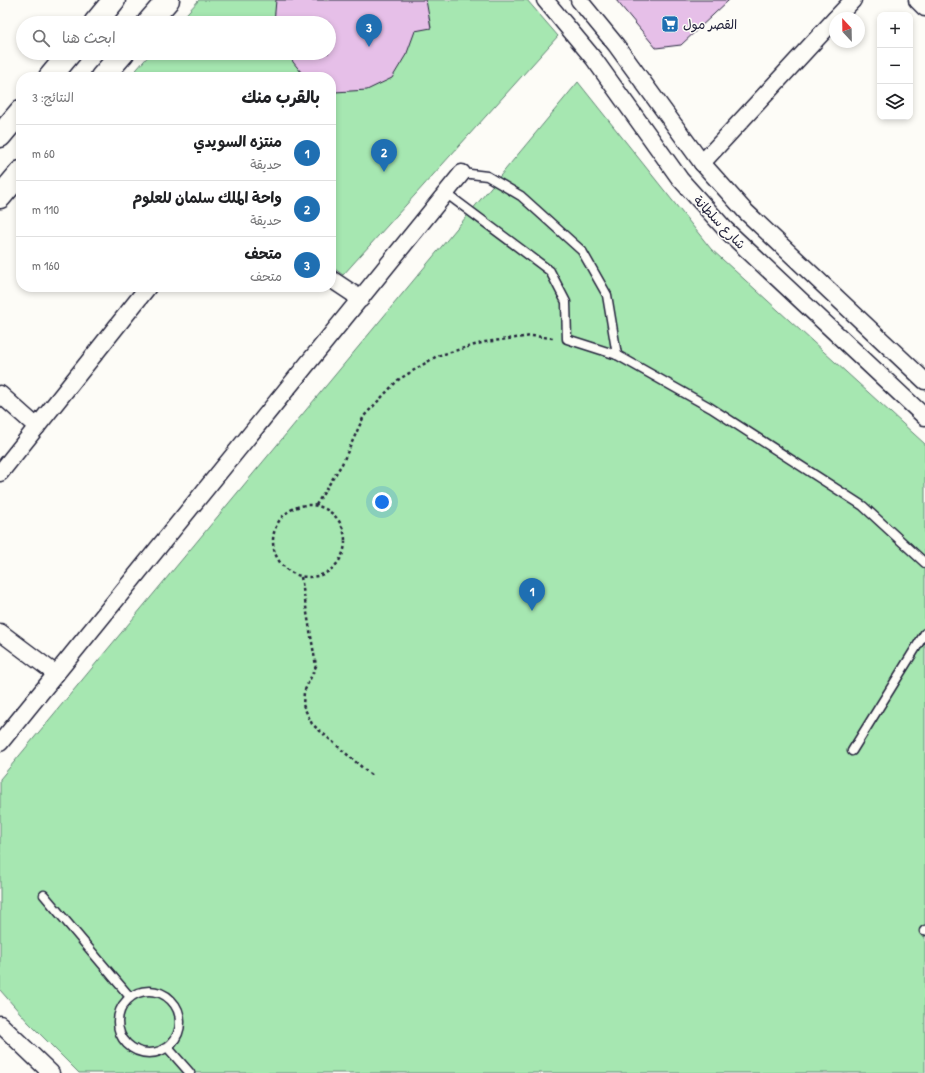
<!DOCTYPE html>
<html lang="ar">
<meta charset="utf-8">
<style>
body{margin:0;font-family:"Patrick Hand","Playpen Sans Arabic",sans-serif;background:#f6f6f6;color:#202124;direction:rtl}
.controls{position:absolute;right:12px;top:12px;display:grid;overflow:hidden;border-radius:8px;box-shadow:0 2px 6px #0003}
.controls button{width:36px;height:36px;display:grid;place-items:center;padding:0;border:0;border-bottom:1px solid #e0e0e0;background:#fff;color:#202124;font:20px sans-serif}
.compass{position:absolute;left:829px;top:12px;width:36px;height:36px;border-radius:50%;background:#fff;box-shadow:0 2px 6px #0003;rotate:338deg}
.you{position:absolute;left:382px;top:502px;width:14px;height:14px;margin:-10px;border:3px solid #fff;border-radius:50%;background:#1a73e8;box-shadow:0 0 0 6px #1a73e833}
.badge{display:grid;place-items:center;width:26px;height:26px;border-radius:50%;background:#1f6fb2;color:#fff;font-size:13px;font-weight:700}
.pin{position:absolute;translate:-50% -33px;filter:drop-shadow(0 1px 2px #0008)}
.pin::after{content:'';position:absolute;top:21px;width:14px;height:12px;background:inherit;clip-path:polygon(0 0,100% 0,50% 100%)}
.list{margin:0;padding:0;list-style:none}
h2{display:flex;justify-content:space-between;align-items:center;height:52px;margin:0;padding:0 16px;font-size:17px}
h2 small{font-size:13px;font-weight:400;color:#757577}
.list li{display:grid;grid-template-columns:26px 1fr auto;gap:12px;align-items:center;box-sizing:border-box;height:56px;padding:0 16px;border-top:1px solid #e0e0e0}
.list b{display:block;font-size:15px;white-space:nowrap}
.list p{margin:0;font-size:13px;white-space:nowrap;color:#757577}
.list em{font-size:13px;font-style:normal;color:#757577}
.icon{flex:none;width:22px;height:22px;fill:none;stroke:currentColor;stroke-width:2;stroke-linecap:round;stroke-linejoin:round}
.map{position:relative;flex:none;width:925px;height:1073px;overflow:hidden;direction:ltr}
.search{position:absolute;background:#fff;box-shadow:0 2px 6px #0003;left:16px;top:16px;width:320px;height:44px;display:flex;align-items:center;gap:10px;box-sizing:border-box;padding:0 14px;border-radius:22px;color:#757577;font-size:15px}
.panel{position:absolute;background:#fff;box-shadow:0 2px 6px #0003;left:16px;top:72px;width:320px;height:220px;border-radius:16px;direction:rtl}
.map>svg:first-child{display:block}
.green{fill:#a6e7b1;stroke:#648476}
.building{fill:#e6bfe8;stroke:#22223b}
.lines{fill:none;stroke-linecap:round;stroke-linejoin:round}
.lane-casing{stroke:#22223b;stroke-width:11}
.street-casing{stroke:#22223b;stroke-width:19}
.primary-casing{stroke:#22223b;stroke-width:25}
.path{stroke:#22223b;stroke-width:2.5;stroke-dasharray:3 3;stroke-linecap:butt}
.lane{stroke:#fdfcf7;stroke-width:8}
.street{stroke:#fdfcf7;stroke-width:16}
.primary{stroke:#fdfcf7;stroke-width:22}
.labels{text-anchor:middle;stroke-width:3;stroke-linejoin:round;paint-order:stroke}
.poi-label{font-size:13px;fill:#22223b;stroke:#fdfcf7;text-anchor:start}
.street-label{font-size:13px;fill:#22223b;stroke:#fdfcf7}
</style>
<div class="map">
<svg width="925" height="1073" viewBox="0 0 925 1073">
<rect width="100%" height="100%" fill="#fdfcf7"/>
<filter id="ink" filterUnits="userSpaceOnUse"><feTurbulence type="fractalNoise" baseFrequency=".025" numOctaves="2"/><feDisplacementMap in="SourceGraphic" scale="8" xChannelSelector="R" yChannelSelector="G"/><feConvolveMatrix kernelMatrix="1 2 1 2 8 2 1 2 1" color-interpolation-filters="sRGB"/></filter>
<g filter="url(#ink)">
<!-- green -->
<g class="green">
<polygon points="199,0 527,0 558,36 343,275 331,266 331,77 130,77 151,53 329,53 329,23 178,23"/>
<polygon points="578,82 711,249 925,444 925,1073 79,1073 28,1022 0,990 0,779"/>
</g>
<!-- building -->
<g class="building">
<polygon points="276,0 426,0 431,28 415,31 407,53 392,78 367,90 335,92 331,91 331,77 305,77 293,62 289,53 329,53 329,23 274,23"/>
<polygon points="616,0 729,0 681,45 656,48"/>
</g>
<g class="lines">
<defs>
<g id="lane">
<polyline points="462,173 487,176 521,196 582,251 607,295 617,355"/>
<polyline points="447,194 550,271 566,302 567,339 617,355 711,408 863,506 925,563"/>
<polyline points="852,751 925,633"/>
<polyline points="44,895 130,997"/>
<polyline points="924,931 925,930"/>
<circle cx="149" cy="1022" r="31"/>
<polyline points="168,1048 190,1073"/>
</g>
<g id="street">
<polyline points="545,0 594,59 680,179 726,230 925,417"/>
<polyline points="579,0 616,45 702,163 745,211 925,381"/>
<polyline points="917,0 925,8"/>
<polyline points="836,18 853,0"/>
<polyline points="702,163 835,19"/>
<polyline points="331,279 361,299"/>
<polyline points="0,394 37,427"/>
<polyline points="0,473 148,287"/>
<polyline points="0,632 56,674"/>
<polyline points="0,743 462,173"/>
<polyline points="0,1024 51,1073"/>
</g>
<g id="primary">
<polyline points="95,23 114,0"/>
<polyline points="148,23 168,0"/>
<polyline points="50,77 70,53"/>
<polyline points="102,77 123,53"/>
<polyline points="0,136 21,111"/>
<polyline points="0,197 21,172"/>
</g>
</defs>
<!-- lane casing -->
<use href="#lane" class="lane-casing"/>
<!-- street casing -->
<use href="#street" class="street-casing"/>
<!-- primary casing -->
<use href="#primary" class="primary-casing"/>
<!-- path -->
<g class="path">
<circle cx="309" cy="541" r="36"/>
<polyline points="316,505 342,464 364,416 398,380 437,356 485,342 531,336 554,338"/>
<polyline points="301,577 316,666 304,692 303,705 312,724 372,776"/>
</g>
<!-- lane -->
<use href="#lane" class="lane"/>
<!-- street -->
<use href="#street" class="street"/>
<!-- primary -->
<use href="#primary" class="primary"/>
</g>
</g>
<!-- icons -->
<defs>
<symbol id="supermarket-square" viewBox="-11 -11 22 22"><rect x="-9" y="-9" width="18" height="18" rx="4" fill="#1f6fb2" stroke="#fdfcf7"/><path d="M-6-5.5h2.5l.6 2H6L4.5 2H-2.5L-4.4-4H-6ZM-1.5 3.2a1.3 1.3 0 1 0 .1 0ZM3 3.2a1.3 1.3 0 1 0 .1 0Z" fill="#fff"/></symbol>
</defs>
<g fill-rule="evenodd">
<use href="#supermarket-square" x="660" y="14" width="20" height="20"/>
</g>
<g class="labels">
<!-- poi labels -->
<g class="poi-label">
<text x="683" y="29">القصر مول</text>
</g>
<!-- street labels -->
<g class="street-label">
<text transform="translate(720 222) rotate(46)" y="5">شارع سلطانة</text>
</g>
</g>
</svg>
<div class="controls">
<button>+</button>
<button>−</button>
<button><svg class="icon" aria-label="layers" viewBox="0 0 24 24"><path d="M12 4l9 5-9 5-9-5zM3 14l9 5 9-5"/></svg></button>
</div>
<svg class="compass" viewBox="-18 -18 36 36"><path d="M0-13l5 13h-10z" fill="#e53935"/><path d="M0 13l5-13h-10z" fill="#757577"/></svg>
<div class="you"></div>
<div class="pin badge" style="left:532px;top:611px">1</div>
<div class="pin badge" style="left:384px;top:172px">2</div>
<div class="pin badge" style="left:369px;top:47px">3</div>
<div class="search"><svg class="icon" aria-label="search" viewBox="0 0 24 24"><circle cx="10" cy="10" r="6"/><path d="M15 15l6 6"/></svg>ابحث هنا</div>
<section class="panel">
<h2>بالقرب منك<small>النتائج: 3</small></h2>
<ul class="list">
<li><span class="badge">1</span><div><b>منتزه السويدي</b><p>حديقة</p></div><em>60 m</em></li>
<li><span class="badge">2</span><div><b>واحة الملك سلمان للعلوم</b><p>حديقة</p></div><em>110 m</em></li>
<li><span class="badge">3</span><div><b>متحف</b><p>متحف</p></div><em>160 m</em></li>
</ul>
</section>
</div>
